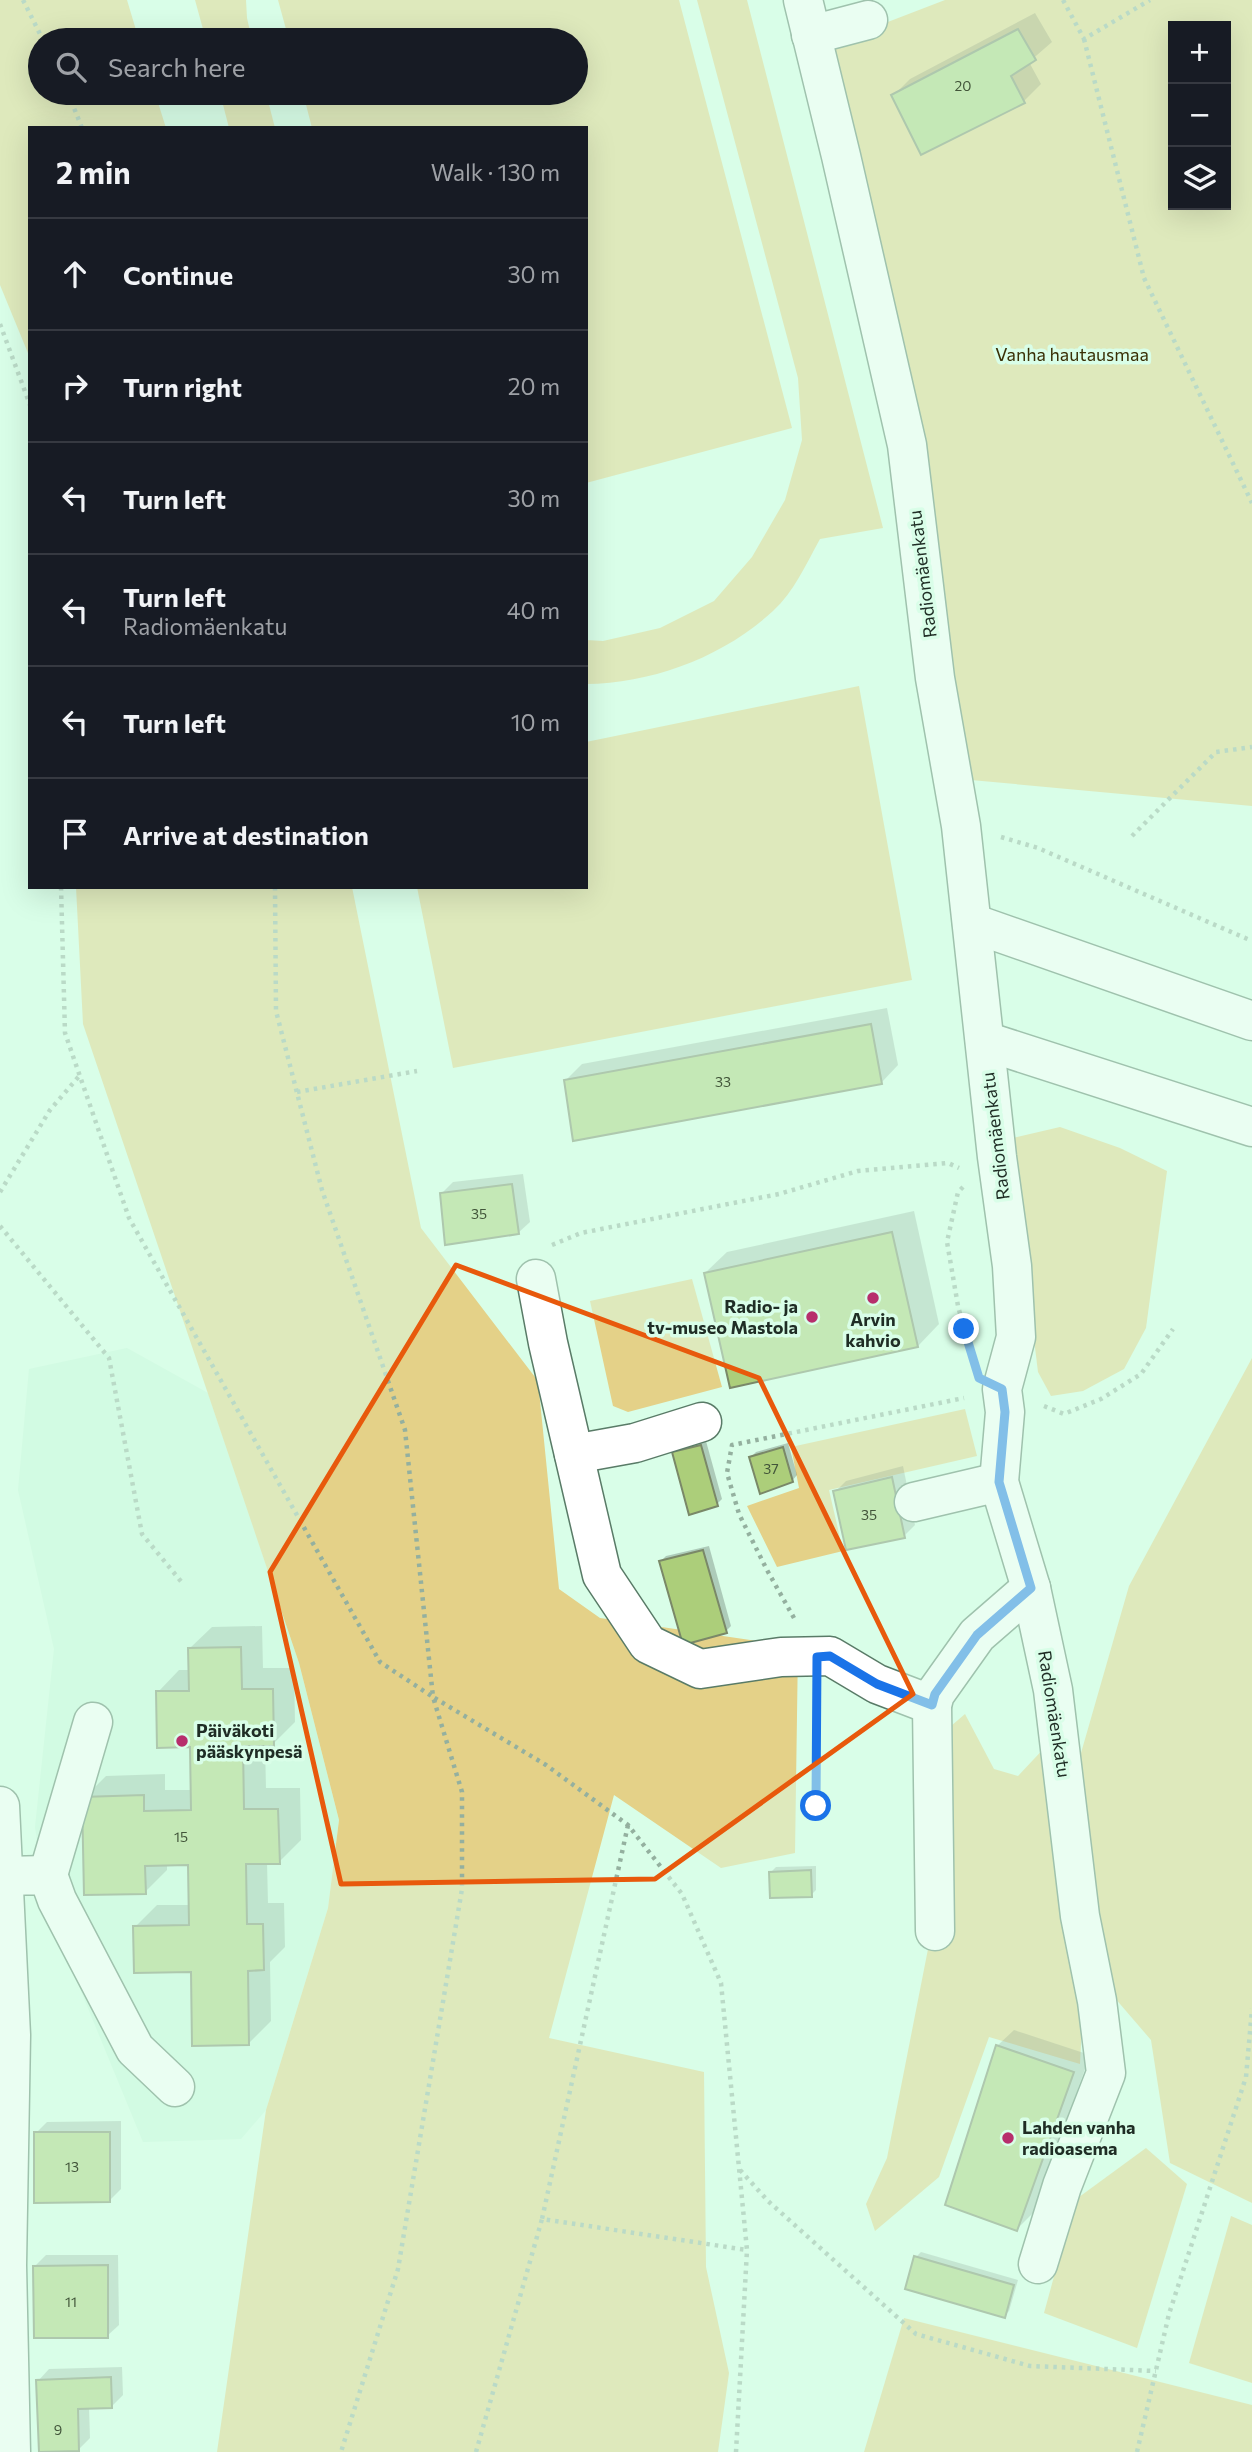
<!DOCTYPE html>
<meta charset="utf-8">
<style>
body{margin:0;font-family:Commissioner,sans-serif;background:#242831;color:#f1f3f6}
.controls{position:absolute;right:21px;top:21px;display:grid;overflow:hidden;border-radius:0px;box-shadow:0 7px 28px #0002}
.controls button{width:63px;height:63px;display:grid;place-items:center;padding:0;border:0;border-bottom:2px solid #363941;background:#171b24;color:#f1f3f6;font:35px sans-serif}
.stop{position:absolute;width:21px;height:21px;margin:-16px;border:5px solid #1a73e8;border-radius:50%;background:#fff}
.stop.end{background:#1a73e8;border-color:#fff;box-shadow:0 2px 7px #0008}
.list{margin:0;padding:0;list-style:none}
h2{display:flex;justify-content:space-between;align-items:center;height:91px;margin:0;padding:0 28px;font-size:30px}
h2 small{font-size:23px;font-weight:400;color:#9ea1a6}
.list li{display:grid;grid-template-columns:46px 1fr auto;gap:21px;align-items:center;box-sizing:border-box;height:112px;padding:0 28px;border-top:2px solid #363941}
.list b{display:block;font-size:26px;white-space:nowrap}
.list p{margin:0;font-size:23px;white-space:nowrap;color:#9ea1a6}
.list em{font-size:23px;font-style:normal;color:#9ea1a6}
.icon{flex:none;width:38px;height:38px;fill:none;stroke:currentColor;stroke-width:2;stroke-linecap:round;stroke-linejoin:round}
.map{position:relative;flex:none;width:1252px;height:2452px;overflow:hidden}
.search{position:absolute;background:#171b24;box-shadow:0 7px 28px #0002;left:28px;top:28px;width:560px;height:77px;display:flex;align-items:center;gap:18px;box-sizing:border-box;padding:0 24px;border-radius:38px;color:#9ea1a6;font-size:26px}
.panel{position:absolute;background:#171b24;box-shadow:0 7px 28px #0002;left:28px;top:126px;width:560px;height:763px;border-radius:0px}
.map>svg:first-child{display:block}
.built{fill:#caf8dd}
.green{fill:#e4d188;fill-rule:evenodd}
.shadow{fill:#0003}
.building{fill:#acce7a;stroke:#7a8868;stroke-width:2}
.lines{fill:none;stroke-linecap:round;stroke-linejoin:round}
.minor-casing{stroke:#597b67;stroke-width:41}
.path{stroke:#94b09f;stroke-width:4.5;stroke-dasharray:3.5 5;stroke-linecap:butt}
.minor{stroke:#fff;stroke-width:38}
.route{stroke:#1a73e8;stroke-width:9}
.marked{fill:none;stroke:#e8590c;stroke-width:5;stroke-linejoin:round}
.poi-dot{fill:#b72e6c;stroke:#d9fee8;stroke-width:2.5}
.labels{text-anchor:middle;stroke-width:7;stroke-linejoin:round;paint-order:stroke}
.number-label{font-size:14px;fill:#42553a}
.park-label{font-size:18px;fill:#392f05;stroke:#d9fee8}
.street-label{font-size:18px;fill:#1f2d25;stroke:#d9fee8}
.poi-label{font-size:18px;font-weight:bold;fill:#1f2d25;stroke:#d9fee8;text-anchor:start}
</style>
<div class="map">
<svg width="1252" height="2452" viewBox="0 0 1252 2452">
<rect width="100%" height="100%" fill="#d9fee8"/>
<!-- built -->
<polygon class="built" points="127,1348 208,1393 299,1663 339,1820 328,1908 266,2110 241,2139 143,2142 48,1911 35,1827 54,1649 18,1490 29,1369"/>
<!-- green -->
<g class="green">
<polygon points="0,0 127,0 139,40 40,40 40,93 155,93 166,128 30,128 30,358 0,285"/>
<polygon points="195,0 246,0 247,18 252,40 206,40"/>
<polygon points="278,0 679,0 792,428 586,483 586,128 312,128 303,93 576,93 576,40 289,40"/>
<path d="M697,0H747L883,528L820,539C806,564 794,592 773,611C723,657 653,683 586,684V640L603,641L660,628L714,601L752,557L785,500L802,440L798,378Z"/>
<path d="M945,0H1252V806L960,779L828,45ZM1173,26H1226V205H1173Z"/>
<polygon points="220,93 266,93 275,128 229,128"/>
<polygon points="859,686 912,980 453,1068 417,887 586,887 586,742"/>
<polygon points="76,887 352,887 421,1228 538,1381 559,1589 600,1618 798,1647 795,1853 721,1868 614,1795 549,2038 704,2072 706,2267 729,2373 718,2452 217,2452 266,2110 328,1908 339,1820 299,1663 83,1024"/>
<polygon points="1060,1127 1120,1148 1167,1171 1146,1328 1124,1369 1083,1391 1051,1396 1038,1372 1011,1149 1013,1138"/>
<polygon points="692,1279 722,1387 628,1412 613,1406 590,1301"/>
<polygon points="1252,1358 1252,2203 1170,2163 1151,2040 1083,1961 1081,1753 1129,1586"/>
<polygon points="965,1409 977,1456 829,1490 843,1551 777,1567 747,1506 799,1488 791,1447"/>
<polygon points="965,1714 994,1769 1018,1776 1049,1743 1084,1984 1080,2064 989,2037 939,2177 875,2231 866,2204 887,2158 929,1944 944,1732"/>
<polygon points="1146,2148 1187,2184 1137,2348 1044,2313 1075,2200"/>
<polygon points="1231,2216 1252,2225 1252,2383 1189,2363"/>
<polygon points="904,2318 1252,2405 1252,2452 864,2452"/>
</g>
<!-- shadow -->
<g class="shadow">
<polygon points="1035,13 1052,42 1029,62 1041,84 1024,101 893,96 910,79"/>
<polygon points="887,1008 898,1065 882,1082 565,1081 582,1064"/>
<polygon points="523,1174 530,1222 518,1233 441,1194 453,1182"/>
<polygon points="914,1211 939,1324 918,1346 705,1273 727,1252"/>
<polygon points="706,1441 722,1499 717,1504 674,1453 679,1448"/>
<polygon points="788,1443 797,1475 792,1481 751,1457 756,1452"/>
<polygon points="903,1466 915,1525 904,1536 835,1492 846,1481"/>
<polygon points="709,1546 731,1626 726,1631 661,1561 666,1556"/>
<polygon points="262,1626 263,1668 294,1668 295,1722 273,1744 265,1744 266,1788 300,1788 301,1840 279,1862 267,1862 268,1903 284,1903 285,1947 270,1962 271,2021 249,2043 192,1970 135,1927 157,1905 191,1905 190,1864 167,1864 167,1870 145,1892 84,1798 106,1776 165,1774 165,1790 193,1790 192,1745 158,1692 179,1670 190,1670 190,1648 212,1627"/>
<polygon points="816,1866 816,1890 811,1895 771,1872 776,1867"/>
<polygon points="1014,2030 1090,2055 1034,2212 1017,2229 997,2046"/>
<polygon points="121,2121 121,2189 110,2200 36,2133 47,2122"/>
<polygon points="921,2252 1018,2280 1009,2311 1004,2316 916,2257"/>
<polygon points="46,2255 118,2255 119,2325 107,2336 35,2266"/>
<polygon points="122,2367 123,2395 112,2406 89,2407 90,2438 79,2449 38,2381 49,2369"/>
</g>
<!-- building -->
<g class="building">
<polygon points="1018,29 1036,60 1011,76 1025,103 921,155 891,95"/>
<polygon points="871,1024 882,1084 573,1141 564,1080"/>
<polygon points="512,1184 519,1234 445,1245 440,1193"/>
<polygon points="892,1232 918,1347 730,1388 704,1273"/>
<polygon points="701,1445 718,1506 689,1515 672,1452"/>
<polygon points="783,1447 793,1482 760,1494 749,1457"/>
<polygon points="892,1477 905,1538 846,1550 833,1491"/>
<polygon points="703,1550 727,1633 683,1645 659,1561"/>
<polygon points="241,1647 242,1689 273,1689 274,1746 243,1746 244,1809 278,1809 280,1864 246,1864 247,1924 263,1924 264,1970 248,1971 249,2045 192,2046 191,1972 134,1973 133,1926 189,1925 188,1865 145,1866 146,1894 84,1895 82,1797 144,1795 144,1811 191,1810 190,1747 157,1748 156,1691 189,1691 188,1648"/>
<polygon points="811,1870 812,1897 770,1898 769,1872"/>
<polygon points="996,2045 1074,2072 1017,2231 945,2205"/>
<polygon points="34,2132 110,2132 110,2202 34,2203"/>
<polygon points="914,2256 1014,2285 1005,2318 905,2289"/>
<polygon points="108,2265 108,2338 34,2338 33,2266"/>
<polygon points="111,2377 112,2408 78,2409 79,2451 39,2452 36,2380"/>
</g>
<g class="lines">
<defs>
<g id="minor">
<polyline points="803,0 841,156 907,445 935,678 961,826 997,1157 1012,1266 1016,1337 1002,1389 1005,1412 999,1482 1031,1588 1053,1690 1080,1916 1097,2001 1106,2073 1062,2186 1038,2264"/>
<polyline points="811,35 868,20"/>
<polyline points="972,923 1252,1021"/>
<polyline points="985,1041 1252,1127"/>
<polyline points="536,1279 548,1343 602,1575 648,1644 700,1669 781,1657 830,1656 877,1684 932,1705"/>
<polyline points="574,1454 635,1443 702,1422"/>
<polyline points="914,1502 999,1482"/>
<polyline points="0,1806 11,2035 7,2265 11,2452"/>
<polyline points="48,1875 93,1722"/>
<polyline points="4,1876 48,1875 57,1900 135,2049 175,2087"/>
<polyline points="935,1931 932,1705 935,1694 977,1635 1031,1588"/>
</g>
</defs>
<!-- minor casing -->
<use href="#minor" class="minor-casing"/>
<!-- path -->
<g class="path">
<polyline points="23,0 43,40"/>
<polyline points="1063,0 1084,39 1150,0"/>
<polyline points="1084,39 1144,278 1252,503"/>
<polyline points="68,93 82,128"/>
<polyline points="0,324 30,405"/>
<polyline points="1132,836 1216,752 1252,747"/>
<polyline points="1001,837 1038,848 1252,941"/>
<polyline points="61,887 65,1033 129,1218 380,1662 433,1697 462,1792 462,1889 398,2269 341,2452"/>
<polyline points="275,887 276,1011 322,1190 405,1430 433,1697 546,1765 628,1825 682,1894 721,1983 747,2250 736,2452"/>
<polyline points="297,1092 417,1071"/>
<polyline points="963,1187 958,1192 947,1242 958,1306 970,1351"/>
<polyline points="0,1192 50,1110 80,1075"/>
<polyline points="0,1226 109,1358 142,1534 184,1585"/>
<polyline points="552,1245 581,1233 779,1194 858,1171 948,1163 959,1168"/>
<polyline points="1044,1406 1064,1414 1101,1399 1141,1374 1173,1329"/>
<polyline points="794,1618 767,1570 739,1514 727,1473 732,1445 964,1398"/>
<polyline points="816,1806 817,1694"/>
<polyline points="628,1825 542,2219 747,2250"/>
<polyline points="740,2170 768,2201 916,2334 1030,2366 1156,2371"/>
<polyline points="476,2452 542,2219"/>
<polyline points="1137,2452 1169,2314 1246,2077 1252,2009"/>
</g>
<!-- minor -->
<use href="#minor" class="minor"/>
</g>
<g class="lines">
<!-- route -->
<polyline class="route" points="816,1806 817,1657 830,1656 877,1684 932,1705 935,1694 977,1635 1031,1588 999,1482 1005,1412 1002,1389 979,1378 964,1329"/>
</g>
<!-- marked area -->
<path d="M0 0H1252V2452H0ZM456,1265L759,1378L913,1694L655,1879L341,1884L270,1572Z" fill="#d9fee8" fill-opacity=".55" fill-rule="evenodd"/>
<path class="marked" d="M456,1265L759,1378L913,1694L655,1879L341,1884L270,1572Z"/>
<!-- markers -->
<g class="poi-dot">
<circle cx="873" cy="1298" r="7"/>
<circle cx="812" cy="1317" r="7"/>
<circle cx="182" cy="1741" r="7"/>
<circle cx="1008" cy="2138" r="7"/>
</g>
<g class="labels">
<!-- number labels -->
<g class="number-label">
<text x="963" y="91">20</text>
<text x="723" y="1087">33</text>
<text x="479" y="1219">35</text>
<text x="771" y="1474">37</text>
<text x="869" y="1520">35</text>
<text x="181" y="1842">15</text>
<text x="72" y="2172">13</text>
<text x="71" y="2307">11</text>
<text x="58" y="2435">9</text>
</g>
<!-- park labels -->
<g class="park-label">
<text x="1072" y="361">Vanha hautausmaa</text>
</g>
<!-- street labels -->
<g class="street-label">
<text transform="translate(923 574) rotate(-97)" y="6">Radiomäenkatu</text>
<text transform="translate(996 1136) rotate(-97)" y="6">Radiomäenkatu</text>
<text transform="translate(1054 1714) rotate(81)" y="6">Radiomäenkatu</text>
</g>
<!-- poi labels -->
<g class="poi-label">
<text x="798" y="1313" text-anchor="end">Radio- ja<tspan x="798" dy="21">tv-museo Mastola</tspan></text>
<text x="873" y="1326" text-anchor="middle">Arvin<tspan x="873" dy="21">kahvio</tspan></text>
<text x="196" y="1737">Päiväkoti<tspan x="196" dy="21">pääskynpesä</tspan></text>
<text x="1022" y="2134">Lahden vanha<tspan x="1022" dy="21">radioasema</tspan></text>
</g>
</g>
</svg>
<div class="controls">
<button>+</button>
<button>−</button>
<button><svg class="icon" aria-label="layers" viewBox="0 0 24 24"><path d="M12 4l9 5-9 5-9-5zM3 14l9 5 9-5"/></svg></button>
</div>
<div class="stop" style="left:816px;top:1806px"></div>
<div class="stop end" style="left:964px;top:1329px"></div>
<div class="search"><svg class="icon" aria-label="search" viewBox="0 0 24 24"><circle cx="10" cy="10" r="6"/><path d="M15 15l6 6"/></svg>Search here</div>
<section class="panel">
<h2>2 min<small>Walk · 130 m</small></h2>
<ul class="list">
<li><svg class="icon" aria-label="ahead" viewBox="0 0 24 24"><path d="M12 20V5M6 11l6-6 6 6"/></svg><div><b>Continue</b></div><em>30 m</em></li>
<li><svg class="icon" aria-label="right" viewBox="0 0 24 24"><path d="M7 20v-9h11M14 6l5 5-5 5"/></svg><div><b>Turn right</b></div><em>20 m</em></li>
<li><svg class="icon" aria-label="left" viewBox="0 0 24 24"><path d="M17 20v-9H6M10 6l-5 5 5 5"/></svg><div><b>Turn left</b></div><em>30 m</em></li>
<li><svg class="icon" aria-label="left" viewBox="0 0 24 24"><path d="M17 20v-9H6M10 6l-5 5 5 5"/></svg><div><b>Turn left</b><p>Radiomäenkatu</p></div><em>40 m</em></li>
<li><svg class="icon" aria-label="left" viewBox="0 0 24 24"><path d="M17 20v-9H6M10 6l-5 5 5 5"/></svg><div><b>Turn left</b></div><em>10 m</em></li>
<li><svg class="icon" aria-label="arrive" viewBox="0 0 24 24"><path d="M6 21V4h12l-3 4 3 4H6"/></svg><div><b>Arrive at destination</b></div></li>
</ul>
</section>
</div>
